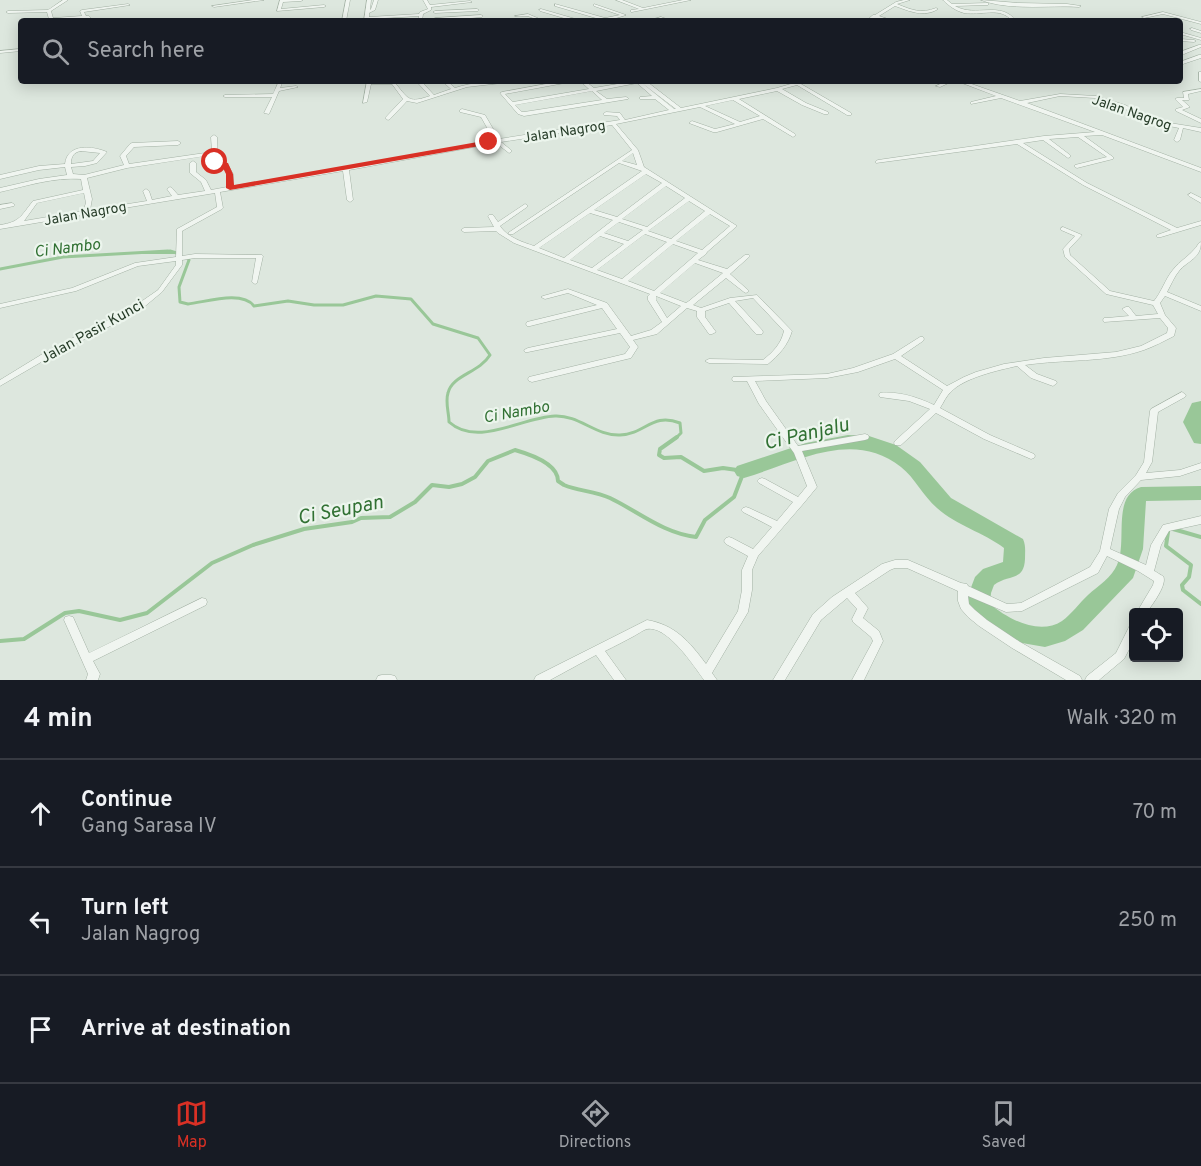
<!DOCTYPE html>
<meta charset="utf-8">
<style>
body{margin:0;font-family:Overpass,sans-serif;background:#20242c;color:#f1f3f6}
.controls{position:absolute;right:18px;bottom:18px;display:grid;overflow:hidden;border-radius:6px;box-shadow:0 3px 15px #0003}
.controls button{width:54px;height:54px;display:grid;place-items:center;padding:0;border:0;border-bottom:2px solid #363941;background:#171b24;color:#f1f3f6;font:30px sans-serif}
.stop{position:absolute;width:18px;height:18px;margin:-14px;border:4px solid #d93025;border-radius:50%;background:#fff}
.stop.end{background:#d93025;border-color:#fff;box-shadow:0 2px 6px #0008}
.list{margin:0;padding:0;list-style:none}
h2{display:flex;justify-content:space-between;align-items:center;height:78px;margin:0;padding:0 24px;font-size:26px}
h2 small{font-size:20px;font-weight:400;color:#9ea1a6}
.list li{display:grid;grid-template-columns:39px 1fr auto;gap:18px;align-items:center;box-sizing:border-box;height:108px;padding:0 24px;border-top:2px solid #363941}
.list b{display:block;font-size:22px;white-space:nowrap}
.list p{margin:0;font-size:20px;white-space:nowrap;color:#9ea1a6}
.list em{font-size:20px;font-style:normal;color:#9ea1a6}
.icon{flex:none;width:33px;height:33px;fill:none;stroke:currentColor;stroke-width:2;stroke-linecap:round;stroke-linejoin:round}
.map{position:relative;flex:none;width:1201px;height:680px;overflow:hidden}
.search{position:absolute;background:#171b24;box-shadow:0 3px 15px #0003;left:18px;right:18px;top:18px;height:66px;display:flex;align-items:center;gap:15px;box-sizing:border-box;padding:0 21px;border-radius:6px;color:#9ea1a6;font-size:22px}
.sheet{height:402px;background:#171b24}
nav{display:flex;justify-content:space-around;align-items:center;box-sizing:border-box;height:84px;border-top:2px solid #363941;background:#171b24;font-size:16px;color:#9ea1a6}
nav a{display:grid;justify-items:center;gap:3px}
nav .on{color:#d93025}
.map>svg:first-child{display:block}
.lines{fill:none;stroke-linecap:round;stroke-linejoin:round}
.stream-far2{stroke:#99c798;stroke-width:2}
.stream-far1{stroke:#99c798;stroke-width:3}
.stream{stroke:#99c798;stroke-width:4}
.river{fill:#99c798;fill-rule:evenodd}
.street-casing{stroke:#a3b1a4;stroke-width:1}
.street{fill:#f0f5f0;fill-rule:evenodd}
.route{fill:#d93025}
.labels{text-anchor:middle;stroke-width:4.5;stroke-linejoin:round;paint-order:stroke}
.far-street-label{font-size:14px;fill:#273d29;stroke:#ecf5ed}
.street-label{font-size:15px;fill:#273d29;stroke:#ecf5ed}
.water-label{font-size:16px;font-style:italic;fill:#317133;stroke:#ecf5ed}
.near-water-label{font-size:20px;font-style:italic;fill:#317133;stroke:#ecf5ed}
</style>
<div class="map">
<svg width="1201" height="680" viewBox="0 0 1201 680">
<rect width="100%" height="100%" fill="#dde7de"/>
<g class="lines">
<!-- stream-far2 -->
<polyline class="stream-far2" points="142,253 175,253"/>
<!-- stream-far1 -->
<g class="stream-far1">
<polyline points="170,251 180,254"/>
<path d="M186,257L189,260L179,287L180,302L188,304C206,302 242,290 254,306L288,301L314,305H343L376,296L411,299L433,324L478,338L490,355C479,373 452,375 448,393C445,402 449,413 449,422C478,448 522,417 555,416C579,415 596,436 620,435C646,434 652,412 680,423L681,433L676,438"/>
<polyline points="0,269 63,257 168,251"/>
</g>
<!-- stream -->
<g class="stream">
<polyline points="1173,529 1201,537"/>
<polyline points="1168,532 1166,546 1191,565 1189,577 1182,585 1183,590 1201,604"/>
<path d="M0,641L24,639L65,613L79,611L120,620L147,613L212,563L253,545L304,529L352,522L361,518L390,517L415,502L432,485L449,487L462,484L475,477L488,461L515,450C529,454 558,463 558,481L564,485C578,491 595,491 610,498C639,512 663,533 696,537L705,520L734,497L744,471L723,468L704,471L681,457L664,458L659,455L660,449L677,437"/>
</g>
<!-- river -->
<g class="river">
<polygon points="1201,401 1201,444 1194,443 1183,422 1192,403"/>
<path d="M848,435L869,436L896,445L920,462L951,498L1023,539C1026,546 1025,551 1025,559C1024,582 1008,574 994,585L991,593L990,604C1008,619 1039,636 1062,621C1072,614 1079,603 1088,595C1098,586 1112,577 1117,565C1128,542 1111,496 1141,487L1201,486V500L1146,501L1143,549L1133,578L1083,630L1065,641L1045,647L1022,643L991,630L972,616L967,598L975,577L983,569L1003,562L1004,548C983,532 957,526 937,508C923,496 915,478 901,467C852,428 795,463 744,478L737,476L734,471L737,466L806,443Z"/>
</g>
<defs>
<g id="street">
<polygon points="63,0 68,0 51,11 53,18 82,16 80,11 82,10 128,4 130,5 84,12 86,16 89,16 93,21 89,21 87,18 51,20 49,19 47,12 8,13 6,12 8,11 48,10"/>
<polygon points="253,0 264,0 214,7 212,6"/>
<polygon points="280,0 303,0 301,1 283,2 281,9 324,5 326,6 324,7 277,11"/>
<polygon points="346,0 350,0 346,21 342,21"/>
<polygon points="367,0 371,0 370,10 371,9 374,0 378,0 375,10 369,13 369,17 419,14 420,12 428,9 423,0 427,0 430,5 470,1 472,2 431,7 431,10 423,14 422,21 418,21 419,16 368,19 368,21 364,21"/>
<polygon points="616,0 622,0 643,8 683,0 691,0 632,12 631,12 631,10 639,9"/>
<path d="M904,0H910L897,4C912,10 921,14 936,8L938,9C924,18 909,11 895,6L879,16L894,21H887L876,18L871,21H866L873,15H875L896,2Z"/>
<path d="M943,0H947L952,4L988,3V5H987L955,6C976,18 1001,0 1016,21H1012C1001,6 980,16 964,13C956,11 949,6 943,0Z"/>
<path d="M981,0L1019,3L1067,4L1081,6L1079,7C1048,5 1010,11 981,0Z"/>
<polygon points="555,4 605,18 620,15 594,6 594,4 626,15 610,20 612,21 606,21 555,6"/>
<polygon points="477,9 479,10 478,11 435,13 433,12 435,11"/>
<polygon points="541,9 579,20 580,21 574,21 540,11 539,10"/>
<polygon points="1163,12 1201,22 1201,24 1163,14 1144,18 1142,17"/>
<path d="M528,14L542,20L543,21C537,21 533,17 527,16C523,16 519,17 515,16Z"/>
<polygon points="481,15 483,16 482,17 471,18 472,21 468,21 467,18 450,19 451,21 447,21 446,19 435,20 433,19 435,18"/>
<polygon points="661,17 672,21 661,19 647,21"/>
<polygon points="724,19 726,20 725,21 715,21"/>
<polygon points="1136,19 1141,20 1142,21 1135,21 1134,20"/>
<polygon points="1192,28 1201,31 1201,33 1191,30 1190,29"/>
<polygon points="1180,32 1201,38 1201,40 1180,34"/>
<polygon points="1180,39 1194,40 1196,41 1194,42 1180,41"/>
<polygon points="1199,45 1201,45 1201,47 1184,54 1180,53 1180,52"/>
<polygon points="21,49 21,51 0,53 0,51"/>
<polygon points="1199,55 1201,55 1201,58 1180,65 1180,62"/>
<polygon points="1199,72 1201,72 1201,82 1199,81"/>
<polygon points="279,81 283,81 280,88 296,86 298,87 279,91 269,114 264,113 272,97 225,97 223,96 225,95 273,94"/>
<path d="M367,81H403L396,84C409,100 409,103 430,96L416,81H421L434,95L451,89L442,81H447L455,88C473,82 493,81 512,81L510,82L467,87L417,103L407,101L390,119L388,120L385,118L386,117L403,99L392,84H371L367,102L363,103Z"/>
<polygon points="518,81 547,81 545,82 520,82"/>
<path d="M562,81H572L570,82L505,94L513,102L589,89L580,81H585L594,88L635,81H646L681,108L777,88L801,81H808L801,84L851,113V115H847L797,85L782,89L806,103L828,112V114H824L802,105L777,91L739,99L795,134L796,135L793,137L763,119L717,132H713L689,123L692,121L715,129L735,124L700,107L616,124L638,150L644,167L737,226L707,252L706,254L698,260L727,269L745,255H749L750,256L749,257L730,274L749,291L746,293L744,292L726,278L693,305L701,308L730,298L757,295L792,331C788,345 779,355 768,364L709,363L705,361L709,359L763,360C773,352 781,344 784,331L753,298L735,301L762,330L763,332L762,334H756L729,303L705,311V317L716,332L712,334H709L697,317V311L687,308L657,334L633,340L638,347L631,358L532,382L529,381L528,379L529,377L625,354L630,347L620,333L528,352H525L524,350L528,348L617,329L602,308L530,326H527L526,324L527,322L597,305L568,293L545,299L541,297L543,296L568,289L607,303L631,336L651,330L662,322L648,300V296L650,294L514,243L498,233L496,231L464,232L461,230L464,228L494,227L488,216L489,215H493L498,222L525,204L527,205V207L500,226C507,237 522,242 534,246L642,171L619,163L513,234H509L508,233L632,150L612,125L501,142L511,150V152L509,153L496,143L349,170L353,200L350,202L347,200L343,171L220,192L223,208L222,209L182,231V256L195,254L262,255L263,256L257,283L255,284L252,282L256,258H195L182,260V265L162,292L138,312L55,354L0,386V380L49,350L132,308L158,290L176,265V261L138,266L76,291L0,308V304L72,288L135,263L176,257L177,229L217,207L215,193L88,214L85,216L83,215L0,229V225C20,222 21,216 33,201L83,190L81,179C54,177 26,186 0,192V188L39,179L67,175L65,167L39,170L0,179V175L39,166L65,164C67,143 93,146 107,152L97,163L85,166L71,167L73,174L84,175L124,165L120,156L130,144L132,143L178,141L181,143L178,145L134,147L126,156L129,164L212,152L211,137L214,135L217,137L218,161L228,165L233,174V186L371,163L494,140L481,117L460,112V110L462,109L485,115L499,139L620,120L617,116L604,115L603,114L606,112L620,113L625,120L669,110L655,99H640V97L652,96L637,83L596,91L607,99L626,97L628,98V99L524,116L518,114L500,93L502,92ZM642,83L676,109H674ZM592,91L602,100L524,112H522L515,105ZM733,100L760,116L740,122L705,106ZM81,151L100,153L93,161L71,164C71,156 74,152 81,151ZM633,153L637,165L622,161ZM212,155L213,163L223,166L227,174V187L211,190L206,180L196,172V163L193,161L190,163V173L201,182L205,191L178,195L172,188L170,187L167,189L172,196L152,200L149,191L146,189L143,191L147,201L90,210L92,199L87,178L127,168ZM646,174L662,183L617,217L594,210ZM666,186L685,198L647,227L622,219ZM84,193L86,203L83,211L24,221L37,203ZM689,201L705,211L671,239L648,231ZM590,213L613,220L564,258L539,248ZM710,214L730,226L702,250L676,241ZM619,222L643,230L628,241L604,233ZM645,234L667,242L622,279L597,270ZM600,236L624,244L592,268L570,260ZM673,244L698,253L654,291L628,281ZM695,263L723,273L689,301L686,303L660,293ZM656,296L681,306L667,318L656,300Z"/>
<polygon points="947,81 953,81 940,87 936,86"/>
<polygon points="957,81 963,81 1020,101 1060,94 1096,96 1125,105 1157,121 1201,128 1201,132 1183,128 1180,140 1177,142 1174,140 1179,128 1154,123 1121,107 1095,98 1060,96 1027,103 1201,168 1201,172 1102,135 1084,136 1113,157 1113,159 1077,168 1075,167 1075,165 1107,157 1078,137 1049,139 1070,155 1070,157 1068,158 1043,140 1023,143 1087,183 1177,228 1201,221 1201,225 1161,237 1157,237 1157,235 1171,230 1083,185 1017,144 876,163 876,161 878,160 1044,136 1095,132 1001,98 971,104 971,102 996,96"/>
<polygon points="1201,89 1201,91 1188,94 1189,100 1182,100 1190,107 1182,110 1201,119 1201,123 1176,111 1176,109 1183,107 1175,99 1177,98 1184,98 1183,92"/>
<polygon points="1191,193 1201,198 1201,203 1189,196 1188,195"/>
<polygon points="12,203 15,205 14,206 0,209 0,205"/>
<path d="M1063,227L1082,235L1069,249L1070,255L1110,291L1154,301C1162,291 1165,280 1172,271C1180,260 1192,255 1199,243L1201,242C1201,259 1188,260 1179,271C1174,277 1171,285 1167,292L1201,306V311L1165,296L1160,303L1165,315L1176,328L1174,336C1164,341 1155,346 1144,350C1106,363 1065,359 1025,365L1037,374L1056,381L1057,383L1053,386L1031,378L1017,366C999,370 963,378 951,392C946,396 944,402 940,408L990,435L1034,454L1035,456L1034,458L1031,459L984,439L936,413L901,445H895L894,443L895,441L930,409L909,401L880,397L879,395L880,393C898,391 917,397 934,405L943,390L895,359L858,372L827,378L755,381L766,401L798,446L865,434L868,435L869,437L868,439L865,440L802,451L817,487L803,504L758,556L752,570V590L748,612L712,673L717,680H704C694,666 667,625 647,629C643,630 638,634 634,636C625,641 615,646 605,651L626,680H614L596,655L550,680H534L536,676L647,620C675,625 689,641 706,664L738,611L742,590V570L748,556L726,544L724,541L726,538L729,537L732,538L753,549L772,527L743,512L741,510L743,508L746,507L749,508L777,521L793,502L759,483L757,481L759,479L762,478L765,479L798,497L807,486L794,453L759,404L747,381H733L732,379L733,377L827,374L853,368L893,354L920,337H923L924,339L923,341L901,356L947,386L964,377L976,372L1004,364L1044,358L1116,352L1141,346L1167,333L1168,328L1160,318L1104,322L1103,320L1104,318H1107L1129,316L1122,309L1126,307H1129L1136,316L1158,314L1153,305L1106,294L1065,257L1063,249L1075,236L1061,230V228Z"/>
<path d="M1182,392L1186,395L1185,397L1158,412L1152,462L1146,473L1180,470L1201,463V469L1180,476L1141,480L1125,497L1119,509L1110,549L1146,565L1151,545L1163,525L1201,516V524L1169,531L1161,545L1154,571C1155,571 1162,576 1163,576C1168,584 1152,605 1147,612H1137L1153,585L1154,581L1138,571L1107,556L1098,573L1022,611L1006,612L968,596L969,604L975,610L987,620L1020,642L1080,676L1082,680H1066L1012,648L979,626L968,617L961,609L958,601V591L907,568H895L890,570L855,593L868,608L863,618L879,631L883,641L864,680H852L873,641L871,637L853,622L852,619L857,609L847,598L821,620L785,680H773L813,614L832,597L882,564L895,560H908L961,583L967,584L968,586L1007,604L1021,603L1090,567L1100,551L1109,509L1118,493L1136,475L1144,462L1150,411L1151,409Z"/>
<polygon points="202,598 206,599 207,602 206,605 93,661 100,674 98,680 86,680 88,674 64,620 65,617 69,616 73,617 89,653"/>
<polygon points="1134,624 1134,640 1124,659 1099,680 1085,680 1087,676 1116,653 1130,625"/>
<polygon points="382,675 391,675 395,676 397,680 376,680 378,676"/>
</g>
</defs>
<!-- street casing -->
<use href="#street" class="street-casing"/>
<!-- street -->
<use href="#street" class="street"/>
</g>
<!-- route -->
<polygon class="route" points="489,140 491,144 230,190 226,188 226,174 222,166 211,162 215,160 228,163 233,174 234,185"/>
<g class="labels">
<!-- far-street labels -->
<g class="far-street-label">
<text transform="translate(1132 112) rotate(19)" y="5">Jalan Nagrog</text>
<text transform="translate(564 131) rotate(-9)" y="5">Jalan Nagrog</text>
<text transform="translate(85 213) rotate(-10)" y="5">Jalan Nagrog</text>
</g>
<!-- street labels -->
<g class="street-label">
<text transform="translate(92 331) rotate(-29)" y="5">Jalan Pasir Kunci</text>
</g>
<!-- water labels -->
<g class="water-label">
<text transform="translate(67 247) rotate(-7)" y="6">Ci Nambo</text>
<text transform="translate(516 411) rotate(-10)" y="6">Ci Nambo</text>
</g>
<!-- near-water labels -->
<g class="near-water-label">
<text transform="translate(806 433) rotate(-13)" y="7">Ci Panjalu</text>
<text transform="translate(340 509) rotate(-11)" y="7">Ci Seupan</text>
</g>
</g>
</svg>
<div class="controls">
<button><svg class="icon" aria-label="locate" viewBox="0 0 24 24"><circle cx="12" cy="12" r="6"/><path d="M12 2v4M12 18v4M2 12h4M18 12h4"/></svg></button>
</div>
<div class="stop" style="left:215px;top:162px"></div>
<div class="stop end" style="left:489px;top:142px"></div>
<div class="search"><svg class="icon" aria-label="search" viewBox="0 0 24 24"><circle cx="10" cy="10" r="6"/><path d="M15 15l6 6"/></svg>Search here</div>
</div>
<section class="sheet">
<h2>4 min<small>Walk · 320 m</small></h2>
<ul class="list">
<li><svg class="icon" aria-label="ahead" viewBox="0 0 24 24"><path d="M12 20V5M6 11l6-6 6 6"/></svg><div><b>Continue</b><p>Gang Sarasa IV</p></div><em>70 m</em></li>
<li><svg class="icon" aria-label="left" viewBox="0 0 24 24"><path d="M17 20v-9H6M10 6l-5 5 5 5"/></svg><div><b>Turn left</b><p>Jalan Nagrog</p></div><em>250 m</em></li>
<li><svg class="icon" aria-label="arrive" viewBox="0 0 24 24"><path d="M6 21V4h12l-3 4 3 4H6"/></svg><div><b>Arrive at destination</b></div></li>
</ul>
</section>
<nav>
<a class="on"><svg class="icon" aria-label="map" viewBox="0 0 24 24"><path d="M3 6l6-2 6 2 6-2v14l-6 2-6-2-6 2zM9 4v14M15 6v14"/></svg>Map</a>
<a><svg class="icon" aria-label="directions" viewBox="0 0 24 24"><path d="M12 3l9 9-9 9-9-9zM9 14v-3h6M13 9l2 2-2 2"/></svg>Directions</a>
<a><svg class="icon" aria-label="saved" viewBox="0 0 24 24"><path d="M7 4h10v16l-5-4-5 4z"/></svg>Saved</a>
</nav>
